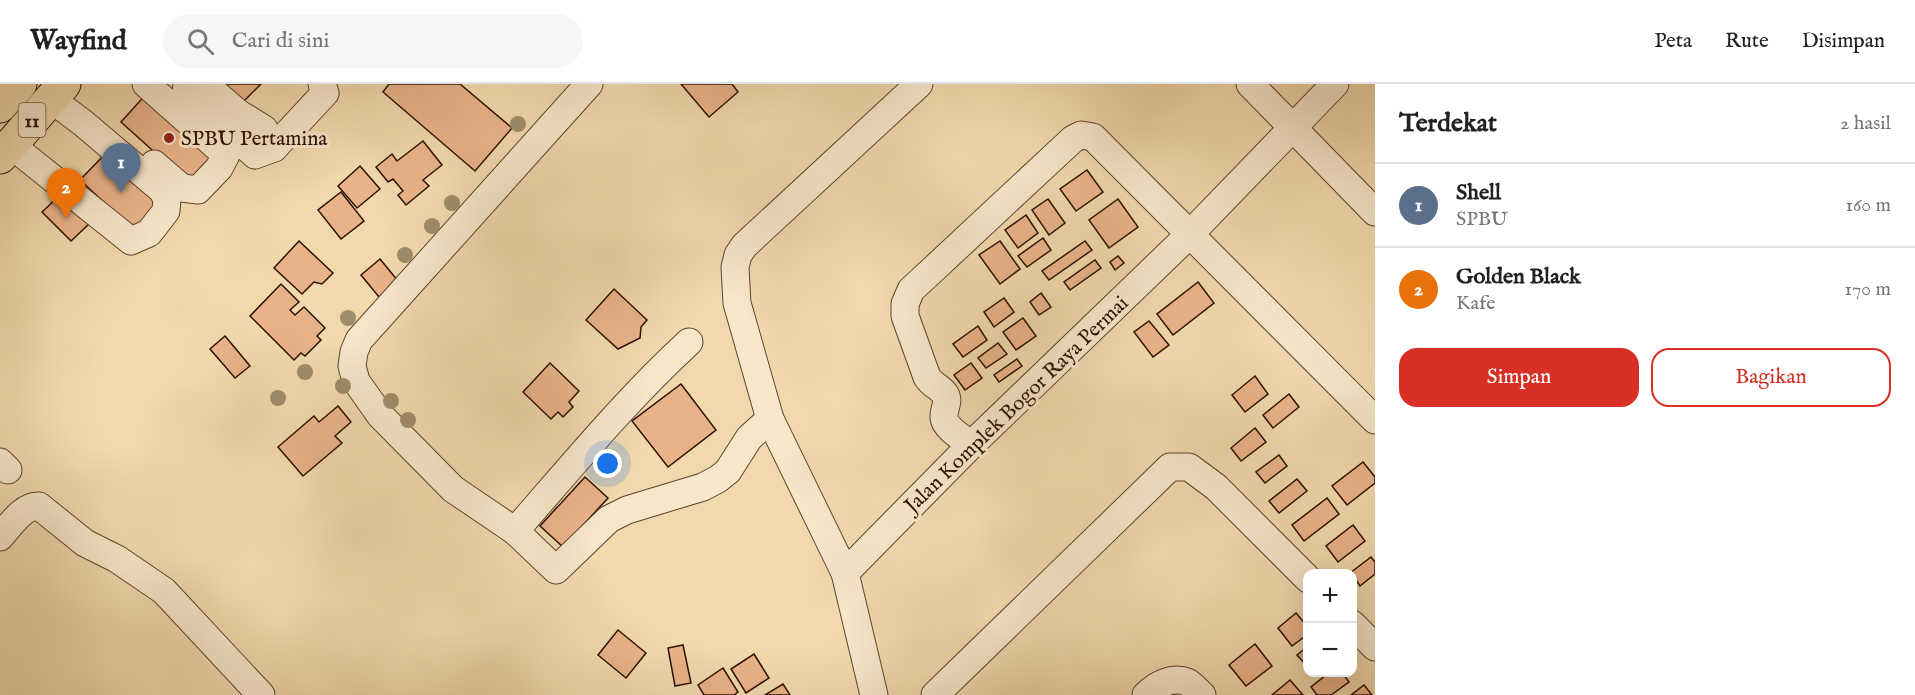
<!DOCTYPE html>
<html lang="id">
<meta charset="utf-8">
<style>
body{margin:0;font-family:"IM FELL English",serif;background:#f6f6f6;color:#222}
.controls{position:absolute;right:18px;bottom:18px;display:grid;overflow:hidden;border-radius:12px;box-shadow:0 6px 24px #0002}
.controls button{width:54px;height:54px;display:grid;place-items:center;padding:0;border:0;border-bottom:2px solid #e0e0e0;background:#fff;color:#222;font:30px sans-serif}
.you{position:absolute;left:608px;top:380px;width:21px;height:21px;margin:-15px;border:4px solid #fff;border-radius:50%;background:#1a73e8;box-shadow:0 0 0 9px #1a73e833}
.badge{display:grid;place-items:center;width:39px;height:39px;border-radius:50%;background:#d93025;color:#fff;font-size:20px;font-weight:700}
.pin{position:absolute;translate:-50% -50px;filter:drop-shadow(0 2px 3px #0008)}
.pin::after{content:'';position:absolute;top:32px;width:21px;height:18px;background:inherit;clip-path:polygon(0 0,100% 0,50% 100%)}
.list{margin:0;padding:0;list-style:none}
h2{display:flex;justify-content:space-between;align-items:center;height:78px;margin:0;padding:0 24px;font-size:26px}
h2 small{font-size:20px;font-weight:400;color:#767676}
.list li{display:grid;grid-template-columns:39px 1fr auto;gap:18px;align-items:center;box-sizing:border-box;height:84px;padding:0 24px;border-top:2px solid #e0e0e0}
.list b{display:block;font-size:22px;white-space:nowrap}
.list p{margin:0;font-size:20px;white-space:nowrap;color:#767676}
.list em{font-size:20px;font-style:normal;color:#767676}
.actions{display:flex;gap:12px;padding:18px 24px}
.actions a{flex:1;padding:14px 0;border:2px solid #d93025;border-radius:18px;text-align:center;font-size:21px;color:#d93025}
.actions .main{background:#d93025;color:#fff}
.icon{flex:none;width:33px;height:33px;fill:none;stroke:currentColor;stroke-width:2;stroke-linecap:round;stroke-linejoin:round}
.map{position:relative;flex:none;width:1375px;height:611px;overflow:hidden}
header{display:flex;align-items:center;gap:36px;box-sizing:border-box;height:84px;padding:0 30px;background:#fff;border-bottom:2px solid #e0e0e0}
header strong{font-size:28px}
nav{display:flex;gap:33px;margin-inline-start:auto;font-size:21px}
.search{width:420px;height:54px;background:#f6f6f6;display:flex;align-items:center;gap:15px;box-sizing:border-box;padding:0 21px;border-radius:33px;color:#767676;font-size:22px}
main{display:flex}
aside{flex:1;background:#fff}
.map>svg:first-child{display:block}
.building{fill:#e9b38a;stroke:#2d1000;stroke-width:1.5}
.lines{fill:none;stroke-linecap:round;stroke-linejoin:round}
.minor-casing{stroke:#5e422b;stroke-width:29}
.highway-casing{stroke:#2d1000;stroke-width:35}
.minor{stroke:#f6e6ca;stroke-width:27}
.highway{stroke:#f1d8ad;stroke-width:33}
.tree{fill:#9f8c69}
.poi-dot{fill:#8f2418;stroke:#f6e6ca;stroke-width:2}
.labels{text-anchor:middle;stroke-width:6;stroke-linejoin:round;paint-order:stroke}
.shield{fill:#f6e6ca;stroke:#69503d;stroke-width:1.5}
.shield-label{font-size:20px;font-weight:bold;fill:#2d1000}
.poi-label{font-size:21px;fill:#2d1000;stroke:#f6e6ca;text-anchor:start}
.street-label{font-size:21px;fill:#2d1000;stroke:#f6e6ca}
</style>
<header>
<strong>Wayfind</strong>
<div class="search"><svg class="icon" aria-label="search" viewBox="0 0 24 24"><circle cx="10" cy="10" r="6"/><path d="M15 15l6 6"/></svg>Cari di sini</div>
<nav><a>Peta</a><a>Rute</a><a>Disimpan</a></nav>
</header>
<main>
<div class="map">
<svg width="1375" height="611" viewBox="0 0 1375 611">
<rect width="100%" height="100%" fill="#f1d8ad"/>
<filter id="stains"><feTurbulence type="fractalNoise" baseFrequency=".00333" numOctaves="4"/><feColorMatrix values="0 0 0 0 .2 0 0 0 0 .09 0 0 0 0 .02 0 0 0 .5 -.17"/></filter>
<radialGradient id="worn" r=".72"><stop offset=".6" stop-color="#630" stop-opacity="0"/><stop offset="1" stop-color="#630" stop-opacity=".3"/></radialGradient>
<!-- building -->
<g class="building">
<polygon points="214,0 261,0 237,24"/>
<polygon points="389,0 460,0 512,44 475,87 383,8"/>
<polygon points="681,0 732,0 738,8 709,33"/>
<polygon points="149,7 218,69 190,100 121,38"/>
<polygon points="423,57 442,81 423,96 429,102 406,121 398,111 403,107 393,95 388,98 376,83 392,70 397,77"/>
<polygon points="106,69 162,122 137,149 80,96"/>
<polygon points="360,82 380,105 357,124 338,102"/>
<polygon points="1087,86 1103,108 1076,127 1060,105"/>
<polygon points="341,108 364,137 341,155 318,126"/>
<polygon points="61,110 89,140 71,157 42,128"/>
<polygon points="1048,115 1065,139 1049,151 1032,126"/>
<polygon points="1118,115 1138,143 1109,164 1089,136"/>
<polygon points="1026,131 1038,149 1018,164 1005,146"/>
<polygon points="1043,154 1051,166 1027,183 1018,172"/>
<polygon points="299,157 333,189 322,200 314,198 302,210 274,184"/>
<polygon points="1000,157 1020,185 1000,200 979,171"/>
<polygon points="1085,157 1092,166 1049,196 1042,187"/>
<polygon points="1118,172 1124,179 1115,186 1110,178"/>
<polygon points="380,175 398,197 379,213 361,191"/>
<polygon points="1095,176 1101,184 1070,206 1064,198"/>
<polygon points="1198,198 1214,219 1173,251 1157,230"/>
<polygon points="281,200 299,218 290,226 295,231 304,223 325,244 317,252 321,256 305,272 301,269 294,276 250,232"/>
<polygon points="614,205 647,236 641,243 640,254 618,265 586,236"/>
<polygon points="1041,209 1051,223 1039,231 1030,218"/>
<polygon points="1004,214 1014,228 994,243 984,228"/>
<polygon points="1023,234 1036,252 1016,266 1003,248"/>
<polygon points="1149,237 1169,261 1153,273 1134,248"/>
<polygon points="978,242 987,256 963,273 953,260"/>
<polygon points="225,252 250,282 235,294 210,265"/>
<polygon points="998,259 1007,270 986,284 978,274"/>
<polygon points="1017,275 1022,282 999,298 994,291"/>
<polygon points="550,279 579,307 569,318 573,323 563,333 558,328 551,335 523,308"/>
<polygon points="971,279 982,294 965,306 954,291"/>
<polygon points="1255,292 1268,310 1245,328 1232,311"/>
<polygon points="681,300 716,346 668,383 632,337"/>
<polygon points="1289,310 1299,323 1273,344 1263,331"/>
<polygon points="338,322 351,338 335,352 342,359 303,392 278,363 314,332 319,338"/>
<polygon points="1255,344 1266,358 1241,377 1231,364"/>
<polygon points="1279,371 1287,382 1265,399 1256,388"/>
<polygon points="1363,378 1375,393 1375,399 1347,421 1332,402"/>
<polygon points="585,393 608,414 563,463 540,442"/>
<polygon points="1297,395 1307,407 1279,429 1269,417"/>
<polygon points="1327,414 1339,430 1304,457 1292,441"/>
<polygon points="1353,441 1365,457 1338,478 1326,462"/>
<polygon points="1371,473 1375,478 1375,490 1360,502 1352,490 1350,489"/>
<polygon points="1296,529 1308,543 1308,550 1292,562 1278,544"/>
<polygon points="618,546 646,569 626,594 598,571"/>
<polygon points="1255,560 1272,582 1246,602 1229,581"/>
<polygon points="683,561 691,599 675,602 668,564"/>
<polygon points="1308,562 1308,583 1297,571"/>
<polygon points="754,570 769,594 746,609 731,585"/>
<polygon points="723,584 738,608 734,611 704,611 698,601"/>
<polygon points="1330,588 1342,588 1349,598 1331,611 1317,611 1311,603"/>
<polygon points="1290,596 1303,611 1272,611"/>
<polygon points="783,600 790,611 765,611"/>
<polygon points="1364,601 1372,611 1351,611"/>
</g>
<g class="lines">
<defs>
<g id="minor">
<polyline points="146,0 226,71 219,84 198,106 182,104 154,80"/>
<polyline points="187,0 186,10 255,71 274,64 264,45 238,29 209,4 195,0"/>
<polyline points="589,0 359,256 354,268 352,282 356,297 380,331 453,405 515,447 556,486 609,435 627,426 703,403 718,395 728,387 749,354 770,335"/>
<polyline points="1250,0 1375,128"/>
<polyline points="11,61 131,157 149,149 166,127 167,115 162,106 83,39 51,15"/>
<polyline points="274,64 325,9 322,0"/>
<path d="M971,361C964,355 945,344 944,334C943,325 950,318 945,310C940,303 932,301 927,293L905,232V220L911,206L1073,55L1081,51L1093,53L1375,336"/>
<polyline points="0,378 8,386"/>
<path d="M515,447C571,383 626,316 689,258"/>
<path d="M0,453C10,442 23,421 39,422L85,459L117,475L164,507L261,611"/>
<polyline points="845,489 971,361 1189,151 1335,0"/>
<polyline points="1352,540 1375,563"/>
<polyline points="874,611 845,489 770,335 737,219 735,183 738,171 744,162 919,0"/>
<polyline points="935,611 1170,383 1189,383 1216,403 1308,495"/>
<path d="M1146,611C1156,601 1172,592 1187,598C1192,600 1197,607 1202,611"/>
</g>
<g id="highway">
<polyline points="0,22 20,0"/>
<polyline points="0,73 64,0"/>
</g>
</defs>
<!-- minor casing -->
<use href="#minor" class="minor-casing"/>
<!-- highway casing -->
<use href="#highway" class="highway-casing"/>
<!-- minor -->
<use href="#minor" class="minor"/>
<!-- highway -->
<use href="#highway" class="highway"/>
</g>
<!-- trees -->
<g class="tree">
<circle cx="518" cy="40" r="8"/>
<circle cx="452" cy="119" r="8"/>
<circle cx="432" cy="142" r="8"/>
<circle cx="405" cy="171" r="8"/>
<circle cx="348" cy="234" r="8"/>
<circle cx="305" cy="288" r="8"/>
<circle cx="343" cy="302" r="8"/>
<circle cx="278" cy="314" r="8"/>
<circle cx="391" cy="317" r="8"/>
<circle cx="408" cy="336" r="8"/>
</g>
<!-- markers -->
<circle class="poi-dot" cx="169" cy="54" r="6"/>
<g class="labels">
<!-- shield labels -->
<rect class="shield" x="18.5" y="19" width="27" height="34" rx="4.5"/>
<g class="shield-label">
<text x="32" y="43">11</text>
</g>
<!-- poi labels -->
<g class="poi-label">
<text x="181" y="61">SPBU Pertamina</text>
</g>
<!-- street labels -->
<g class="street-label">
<text transform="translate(1016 320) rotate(-44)" y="7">Jalan Komplek Bogor Raya Permai</text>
</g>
</g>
<rect width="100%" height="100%" filter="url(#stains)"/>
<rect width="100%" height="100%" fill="url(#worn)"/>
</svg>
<div class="controls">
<button>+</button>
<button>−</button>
</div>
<div class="you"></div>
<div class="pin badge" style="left:121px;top:109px;background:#5c6f8a">1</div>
<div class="pin badge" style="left:66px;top:134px;background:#e8710a">2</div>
</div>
<aside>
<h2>Terdekat<small>2 hasil</small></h2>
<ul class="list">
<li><span class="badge" style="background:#5c6f8a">1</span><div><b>Shell</b><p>SPBU</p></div><em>160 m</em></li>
<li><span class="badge" style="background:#e8710a">2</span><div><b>Golden Black</b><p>Kafe</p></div><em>170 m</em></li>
</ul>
<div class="actions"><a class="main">Simpan</a><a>Bagikan</a></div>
</aside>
</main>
